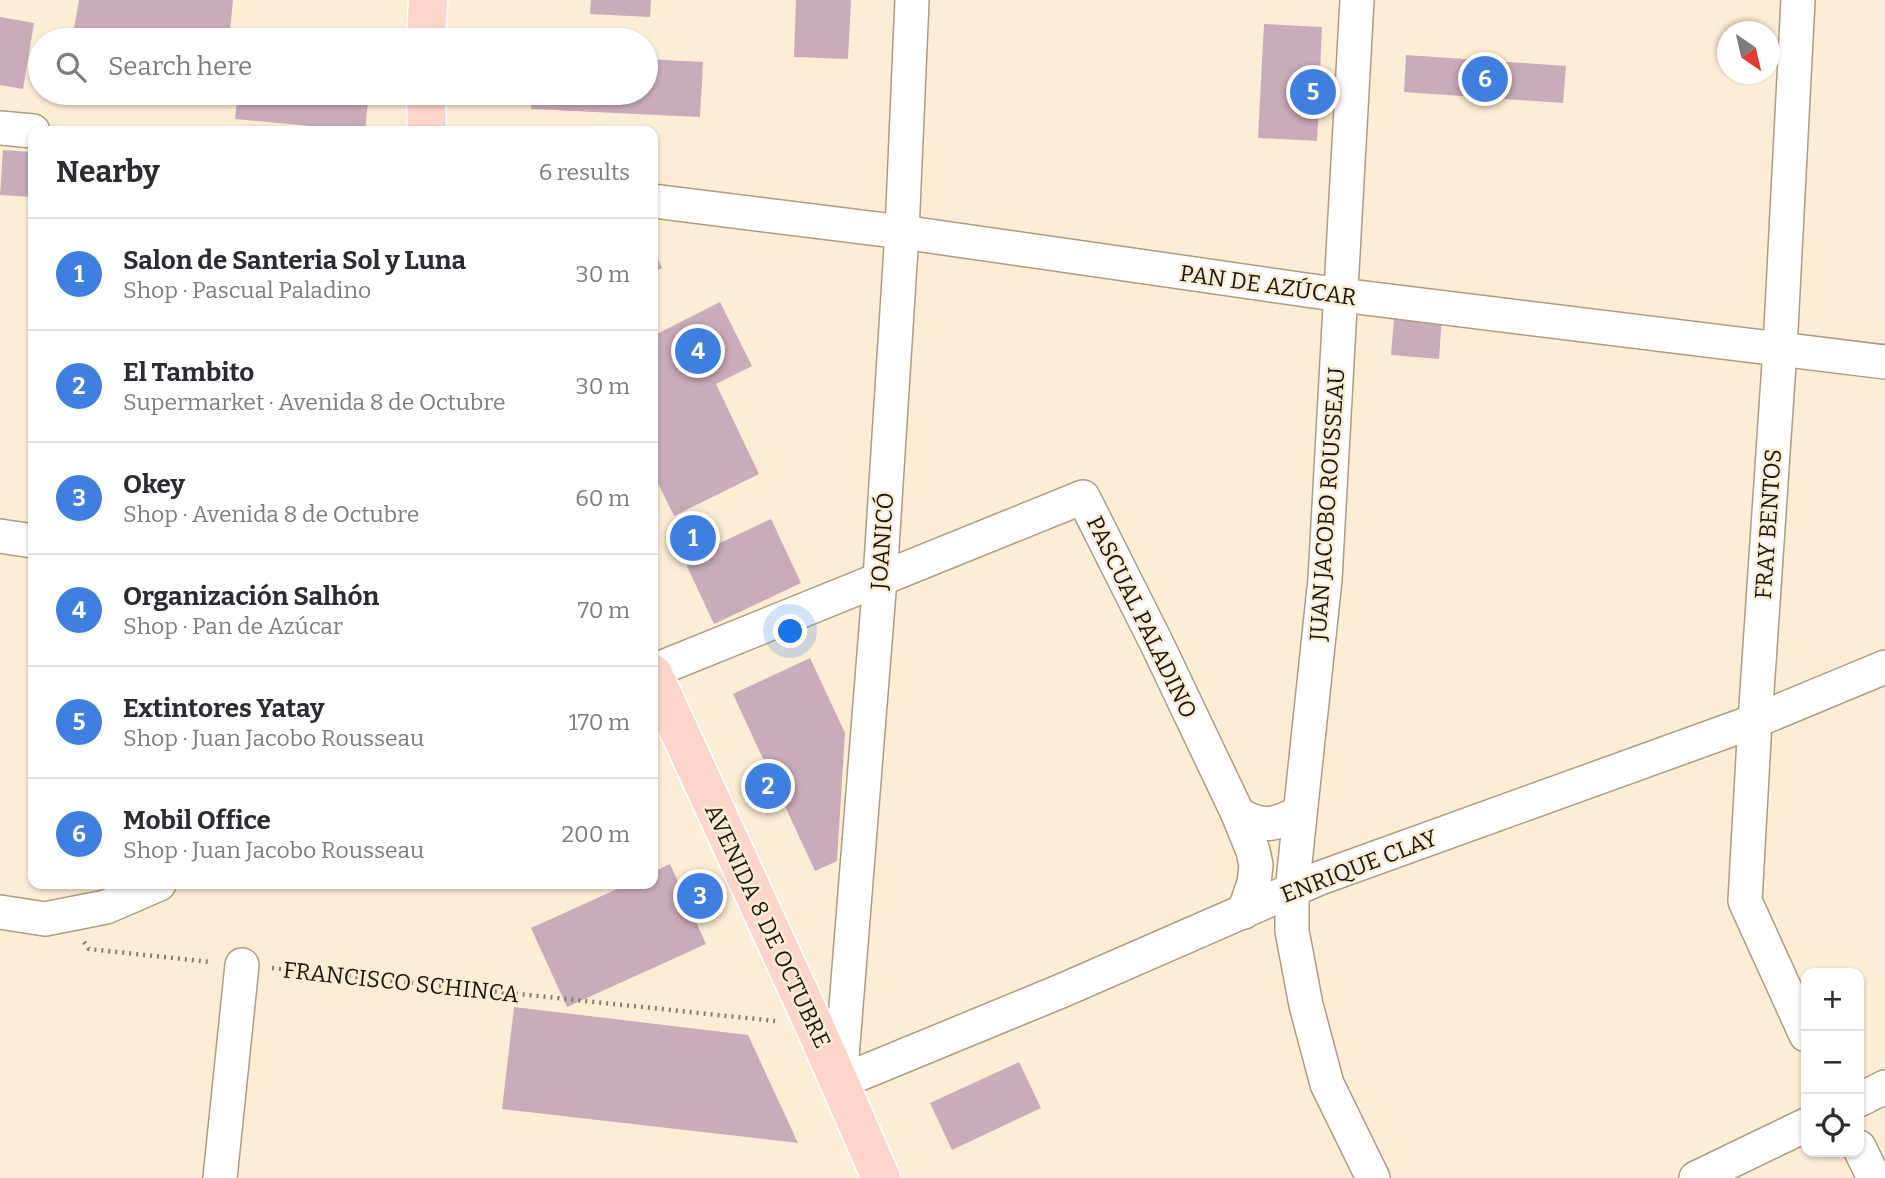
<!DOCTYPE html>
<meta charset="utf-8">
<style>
body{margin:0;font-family:Bitter,serif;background:#f2f2f3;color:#2b2b33}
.controls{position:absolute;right:21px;bottom:21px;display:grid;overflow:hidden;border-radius:14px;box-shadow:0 2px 5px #0004}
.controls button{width:63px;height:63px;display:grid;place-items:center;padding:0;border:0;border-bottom:2px solid #e1e1e2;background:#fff;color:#2b2b33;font:35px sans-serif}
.compass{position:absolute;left:1717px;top:21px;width:63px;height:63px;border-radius:50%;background:#fff;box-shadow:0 2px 5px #0004;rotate:146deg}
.you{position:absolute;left:791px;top:632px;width:24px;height:24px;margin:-18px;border:5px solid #fff;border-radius:50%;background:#1a73e8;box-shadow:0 0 0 10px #1a73e833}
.badge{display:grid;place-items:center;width:46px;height:46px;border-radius:50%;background:#408887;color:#fff;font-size:23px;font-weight:700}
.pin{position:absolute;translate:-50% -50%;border:4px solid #fff;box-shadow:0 2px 7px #0006}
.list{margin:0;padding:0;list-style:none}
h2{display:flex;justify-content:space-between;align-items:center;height:91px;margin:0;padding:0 28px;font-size:30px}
h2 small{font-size:23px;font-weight:400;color:#7c7c81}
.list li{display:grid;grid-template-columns:46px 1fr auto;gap:21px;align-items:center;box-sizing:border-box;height:112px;padding:0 28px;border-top:2px solid #e1e1e2}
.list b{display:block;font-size:26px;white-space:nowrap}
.list p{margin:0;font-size:23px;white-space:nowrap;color:#7c7c81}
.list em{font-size:23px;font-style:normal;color:#7c7c81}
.icon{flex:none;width:38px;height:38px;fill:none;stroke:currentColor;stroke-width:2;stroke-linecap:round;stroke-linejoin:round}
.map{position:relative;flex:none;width:1885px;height:1178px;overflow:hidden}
.search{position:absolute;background:#fff;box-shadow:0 2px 5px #0004;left:28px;top:28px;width:630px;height:77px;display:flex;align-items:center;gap:18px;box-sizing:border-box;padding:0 24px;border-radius:38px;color:#7c7c81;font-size:26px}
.panel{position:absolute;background:#fff;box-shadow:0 2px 5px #0004;left:28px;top:126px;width:630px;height:763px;border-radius:14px}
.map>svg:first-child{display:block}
.building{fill:#caabba}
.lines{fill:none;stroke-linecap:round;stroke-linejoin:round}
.minor-casing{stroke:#ae9c80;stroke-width:36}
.major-casing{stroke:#fff;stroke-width:41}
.path{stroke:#887d6c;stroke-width:4.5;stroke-dasharray:2 5;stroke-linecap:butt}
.minor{stroke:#fff;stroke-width:33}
.major{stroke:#fdd6c9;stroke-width:38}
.labels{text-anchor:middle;stroke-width:5;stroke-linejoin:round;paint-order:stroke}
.street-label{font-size:23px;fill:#1e170d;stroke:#fdedd5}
</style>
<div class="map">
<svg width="1885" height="1178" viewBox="0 0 1885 1178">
<rect width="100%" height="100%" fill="#fdedd5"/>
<!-- building -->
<g class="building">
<polygon points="79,0 233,0 229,40 72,40"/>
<polygon points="591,0 651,0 650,17 590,14"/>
<polygon points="796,0 851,0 848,59 794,57"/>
<polygon points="0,17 34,23 23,89 0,85"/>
<polygon points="1264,24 1322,27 1317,141 1258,138"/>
<polygon points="1406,55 1566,66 1563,103 1404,92"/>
<polygon points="646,59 703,62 700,117 531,109 532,93 646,93"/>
<polygon points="102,93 223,93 222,101 102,95"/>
<polygon points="238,93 369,93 365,131 235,119"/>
<polygon points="3,150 33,152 33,197 0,195"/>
<polygon points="653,249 662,268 653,272"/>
<polygon points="720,302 752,366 716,384 759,474 674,516 653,473 653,336"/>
<polygon points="1400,315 1442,317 1439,359 1391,355 1394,319"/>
<polygon points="771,519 801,583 714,624 684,560"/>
<polygon points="810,658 845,733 837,861 815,871 733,694"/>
<polygon points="670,864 706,944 567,1007 531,928 628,884 653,884 653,872"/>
<polygon points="514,1007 748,1035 798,1143 502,1109"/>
<polygon points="1019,1062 1041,1108 952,1150 930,1103"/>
</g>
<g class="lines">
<defs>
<g id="minor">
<polyline points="912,0 902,232 880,579 840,1082 1061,991 1320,878 1755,721 1885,667"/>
<polyline points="1357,0 1325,579 1292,891 1292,931 1306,1005 1327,1084 1373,1178"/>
<polyline points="1798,0 1780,349 1755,721 1745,901 1806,1035"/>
<polyline points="0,128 33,131"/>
<polyline points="653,201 902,232 1341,295 1885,362"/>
<polyline points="0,536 33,541"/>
<polyline points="653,671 1083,497 1156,642 1238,814 1253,851 1256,865 1254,883 1244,912"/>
<path d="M1238,814C1263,829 1276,825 1300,812"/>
<polyline points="0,912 45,919 106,907 159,884"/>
<polyline points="1859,1100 1885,1087"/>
<polyline points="1859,1147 1874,1178"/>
<polyline points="220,1178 242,965"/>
<polyline points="1696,1178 1806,1125"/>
</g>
<g id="major">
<polyline points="426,40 428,0"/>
<polyline points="426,93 427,131"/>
<polyline points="653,674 814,1025 881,1178"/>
</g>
</defs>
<!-- minor casing -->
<use href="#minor" class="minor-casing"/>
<!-- major casing -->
<use href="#major" class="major-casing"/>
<!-- path -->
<g class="path">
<polyline points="84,942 89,949 211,962"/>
<polyline points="272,968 775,1021"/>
</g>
<!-- minor -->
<use href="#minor" class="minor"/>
<!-- major -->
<use href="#major" class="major"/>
</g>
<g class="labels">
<!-- street labels -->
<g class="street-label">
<text transform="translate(1268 285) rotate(8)" y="8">PAN DE AZÚCAR</text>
<text transform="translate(1327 504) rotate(-86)" y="8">JUAN JACOBO ROUSSEAU</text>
<text transform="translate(1768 524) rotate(-86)" y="8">FRAY BENTOS</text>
<text transform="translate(882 541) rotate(-86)" y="8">JOANICÓ</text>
<text transform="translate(1142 617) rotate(64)" y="8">PASCUAL PALADINO</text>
<text transform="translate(1359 866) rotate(-21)" y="8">ENRIQUE CLAY</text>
<text transform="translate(768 926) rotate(65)" y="8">AVENIDA 8 DE OCTUBRE</text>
<text transform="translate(401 982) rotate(6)" y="8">FRANCISCO SCHINCA</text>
</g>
</g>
</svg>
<div class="controls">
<button>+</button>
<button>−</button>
<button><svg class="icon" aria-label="locate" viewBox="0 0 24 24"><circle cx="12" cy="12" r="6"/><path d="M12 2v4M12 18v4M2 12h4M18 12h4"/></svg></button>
</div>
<svg class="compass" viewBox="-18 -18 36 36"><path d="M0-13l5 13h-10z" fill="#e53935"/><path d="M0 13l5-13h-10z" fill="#7c7c81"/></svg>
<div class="you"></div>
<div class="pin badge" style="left:693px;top:538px;background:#3f7fe0">1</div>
<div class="pin badge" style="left:768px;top:786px;background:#3f7fe0">2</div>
<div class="pin badge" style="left:700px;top:896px;background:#3f7fe0">3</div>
<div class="pin badge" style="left:698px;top:351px;background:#3f7fe0">4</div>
<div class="pin badge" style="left:1313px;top:92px;background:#3f7fe0">5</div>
<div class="pin badge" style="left:1485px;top:79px;background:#3f7fe0">6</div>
<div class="search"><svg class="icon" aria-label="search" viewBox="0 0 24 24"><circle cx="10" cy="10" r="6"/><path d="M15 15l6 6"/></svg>Search here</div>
<section class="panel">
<h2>Nearby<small>6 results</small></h2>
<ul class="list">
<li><span class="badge" style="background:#3f7fe0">1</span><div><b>Salon de Santeria Sol y Luna</b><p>Shop · Pascual Paladino</p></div><em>30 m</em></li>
<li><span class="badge" style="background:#3f7fe0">2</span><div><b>El Tambito</b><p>Supermarket · Avenida 8 de Octubre</p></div><em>30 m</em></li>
<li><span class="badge" style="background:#3f7fe0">3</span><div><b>Okey</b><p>Shop · Avenida 8 de Octubre</p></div><em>60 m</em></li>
<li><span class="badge" style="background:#3f7fe0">4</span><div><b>Organización Salhón</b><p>Shop · Pan de Azúcar</p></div><em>70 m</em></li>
<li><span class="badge" style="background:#3f7fe0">5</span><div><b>Extintores Yatay</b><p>Shop · Juan Jacobo Rousseau</p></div><em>170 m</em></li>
<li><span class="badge" style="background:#3f7fe0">6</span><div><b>Mobil Office</b><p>Shop · Juan Jacobo Rousseau</p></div><em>200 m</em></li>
</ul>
</section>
</div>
